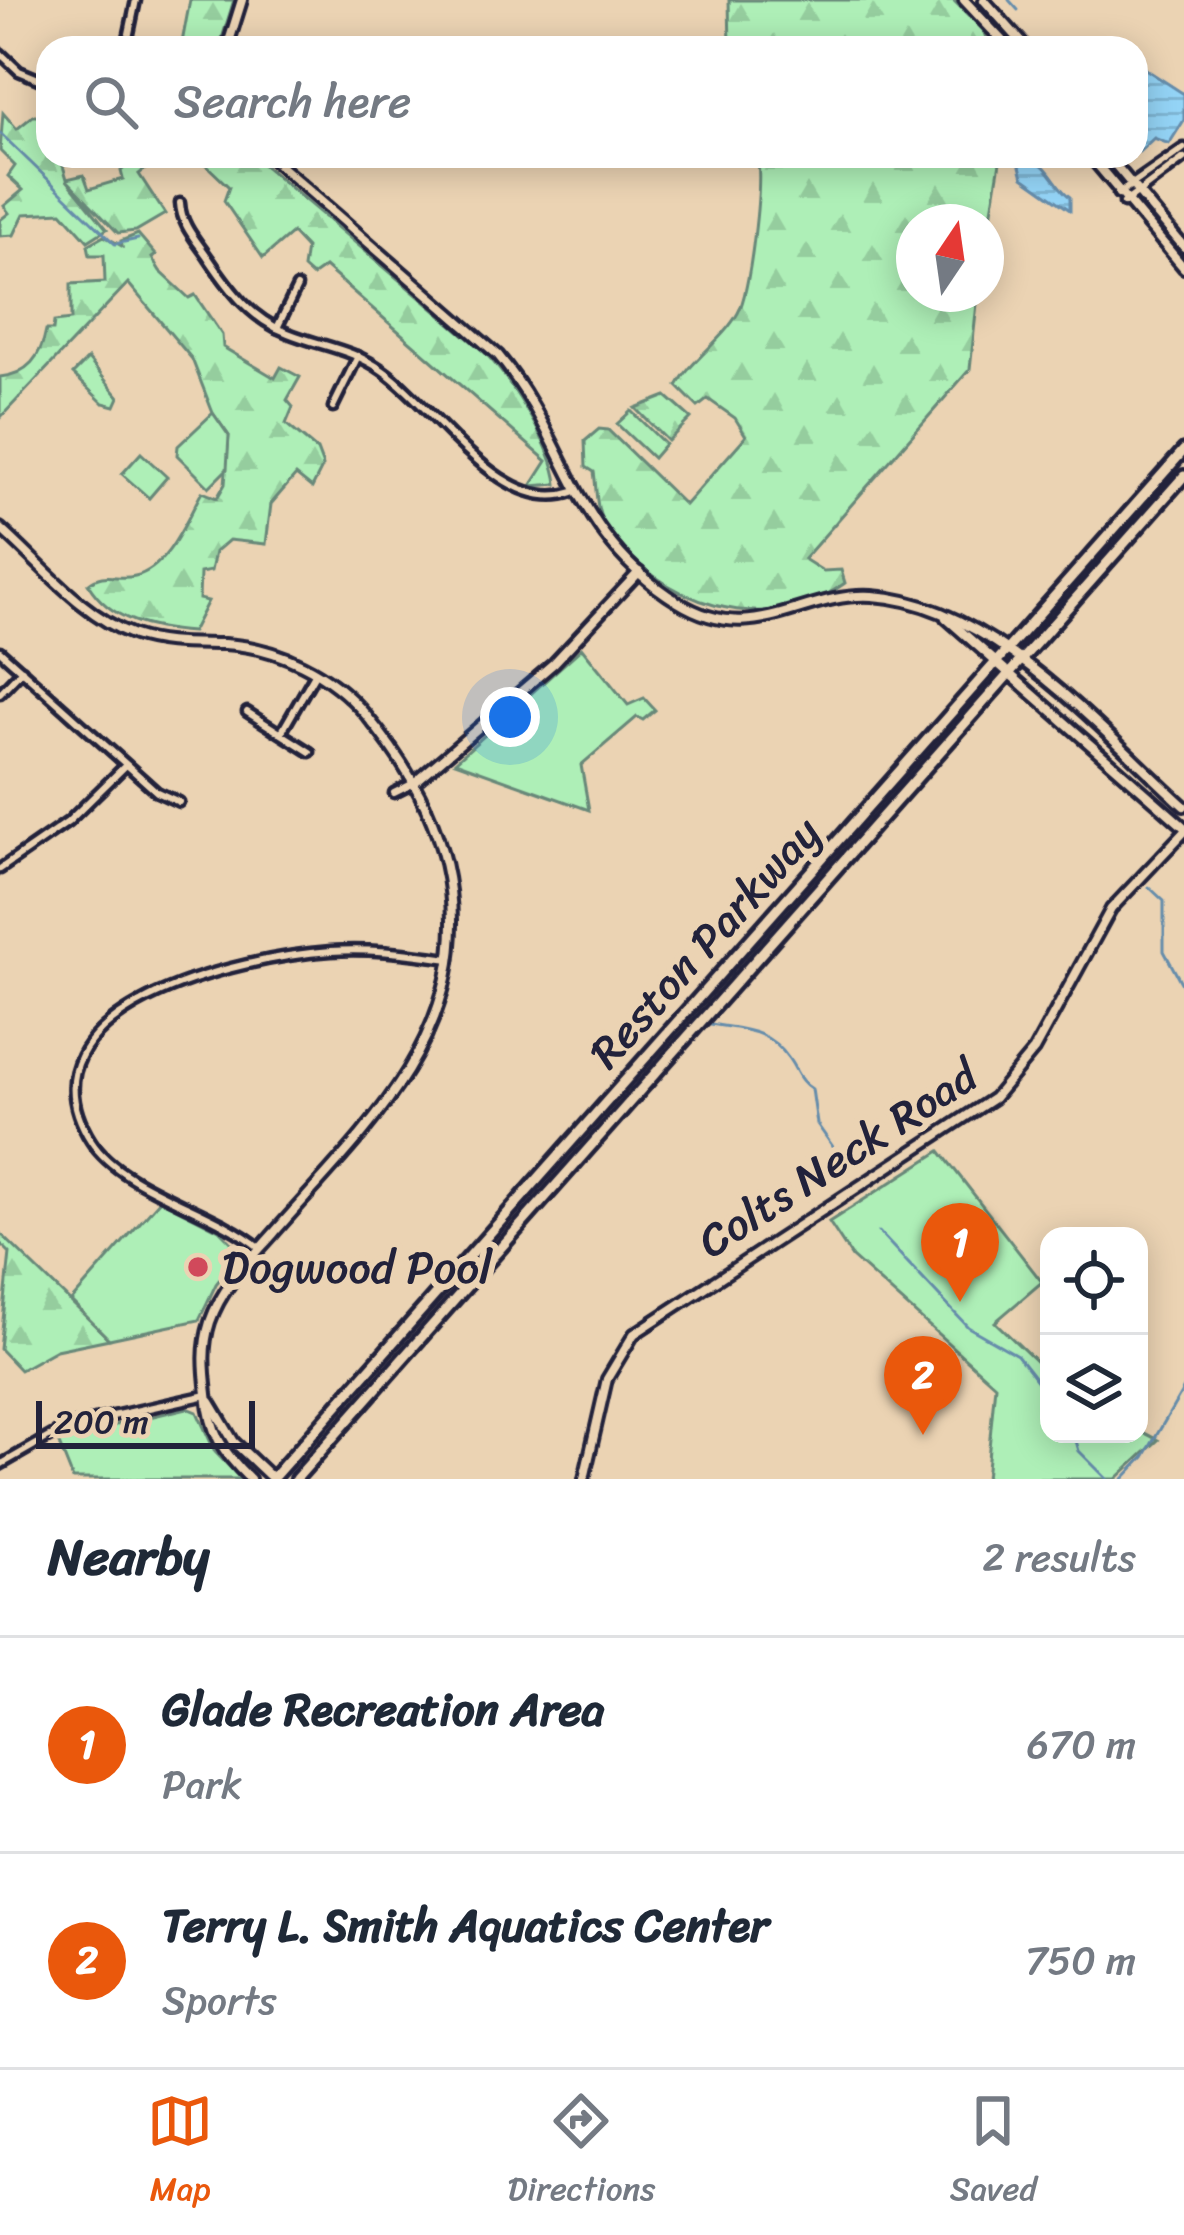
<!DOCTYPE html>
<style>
body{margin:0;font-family:Sriracha,sans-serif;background:#f2f2f3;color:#1f2937}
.controls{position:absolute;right:36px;bottom:36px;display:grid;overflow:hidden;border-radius:24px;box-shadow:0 6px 30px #0003}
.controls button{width:108px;height:108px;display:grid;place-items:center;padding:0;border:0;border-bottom:3px solid #e0e1e3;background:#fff;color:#1f2937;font:60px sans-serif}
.compass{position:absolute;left:896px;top:204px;width:108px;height:108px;border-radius:50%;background:#fff;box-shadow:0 6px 30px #0003;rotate:13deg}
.scale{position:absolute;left:36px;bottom:30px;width:219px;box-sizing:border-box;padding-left:12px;border:6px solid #22223b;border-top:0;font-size:33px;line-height:42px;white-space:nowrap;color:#22223b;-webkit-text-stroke:9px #ebd3b3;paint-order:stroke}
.you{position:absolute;left:510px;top:717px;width:42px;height:42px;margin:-30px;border:9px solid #fff;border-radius:50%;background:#1a73e8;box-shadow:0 0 0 18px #1a73e833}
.badge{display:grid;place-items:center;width:78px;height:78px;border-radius:50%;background:#ea580c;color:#fff;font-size:39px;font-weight:700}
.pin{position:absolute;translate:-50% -99px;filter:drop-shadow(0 3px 6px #0008)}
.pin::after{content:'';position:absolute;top:63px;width:42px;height:36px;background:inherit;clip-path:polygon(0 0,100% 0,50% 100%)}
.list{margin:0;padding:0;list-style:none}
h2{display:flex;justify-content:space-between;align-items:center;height:156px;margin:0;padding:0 48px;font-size:51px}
h2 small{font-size:39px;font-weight:400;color:#747a83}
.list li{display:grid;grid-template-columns:78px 1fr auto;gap:36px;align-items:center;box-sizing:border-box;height:216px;padding:0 48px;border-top:3px solid #e0e1e3}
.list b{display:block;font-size:45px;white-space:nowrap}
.list p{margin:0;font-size:39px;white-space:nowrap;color:#747a83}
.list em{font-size:39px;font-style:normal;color:#747a83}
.icon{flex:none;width:66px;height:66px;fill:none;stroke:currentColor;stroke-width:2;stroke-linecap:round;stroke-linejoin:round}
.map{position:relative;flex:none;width:1184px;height:1479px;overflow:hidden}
.search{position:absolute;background:#fff;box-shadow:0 6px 30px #0003;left:36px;right:36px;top:36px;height:132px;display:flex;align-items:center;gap:30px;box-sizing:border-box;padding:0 42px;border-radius:36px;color:#747a83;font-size:45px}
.sheet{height:588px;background:#fff}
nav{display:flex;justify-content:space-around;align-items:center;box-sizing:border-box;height:168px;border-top:3px solid #e0e1e3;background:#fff;font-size:33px;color:#747a83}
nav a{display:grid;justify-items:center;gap:6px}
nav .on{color:#ea580c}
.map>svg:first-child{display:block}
.forest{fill:url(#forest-firs);stroke:#688879;stroke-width:3}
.green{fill:#aeefb7;stroke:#688879;stroke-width:3}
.water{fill:url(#water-rules);stroke:#668dab;stroke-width:3}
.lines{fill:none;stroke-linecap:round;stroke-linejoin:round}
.stream{stroke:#668dab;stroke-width:3}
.street-casing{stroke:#22223b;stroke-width:15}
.secondary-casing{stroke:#22223b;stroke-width:16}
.primary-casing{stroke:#22223b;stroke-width:18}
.street{stroke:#ebd3b3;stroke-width:6}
.secondary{stroke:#ebd3b3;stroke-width:8}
.primary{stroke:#ebd3b3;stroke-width:9}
.poi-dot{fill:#d1495b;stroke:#ebd3b3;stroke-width:4.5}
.labels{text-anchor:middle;stroke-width:12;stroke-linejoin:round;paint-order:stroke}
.street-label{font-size:45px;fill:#22223b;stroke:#ebd3b3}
.poi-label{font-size:45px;fill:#22223b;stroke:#ebd3b3;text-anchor:start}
</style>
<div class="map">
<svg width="1184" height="1479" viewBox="0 0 1184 1479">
<defs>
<pattern id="forest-firs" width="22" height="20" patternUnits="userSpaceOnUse" patternTransform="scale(3)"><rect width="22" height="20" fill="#aeefb7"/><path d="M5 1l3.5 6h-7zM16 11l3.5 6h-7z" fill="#95cd9e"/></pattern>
<pattern id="water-rules" width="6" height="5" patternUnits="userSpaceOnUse" patternTransform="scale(3)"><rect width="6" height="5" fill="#94d4f6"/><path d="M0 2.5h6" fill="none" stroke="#7fb6d4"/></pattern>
</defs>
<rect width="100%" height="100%" fill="#ebd3b3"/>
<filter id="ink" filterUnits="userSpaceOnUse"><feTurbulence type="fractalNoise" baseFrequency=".00833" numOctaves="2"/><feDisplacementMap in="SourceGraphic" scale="24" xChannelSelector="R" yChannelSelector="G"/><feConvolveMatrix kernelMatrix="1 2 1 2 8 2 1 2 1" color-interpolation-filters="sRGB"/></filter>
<g filter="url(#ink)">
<!-- forest -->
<g class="forest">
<polygon points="190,0 234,0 219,48 181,48"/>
<polygon points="729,0 953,0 983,30 989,46 998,48 730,48"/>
<polygon points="3,113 17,129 33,116 41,116 48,130 48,156 60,156 67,179 84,175 89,189 123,179 121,171 135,156 162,156 139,174 165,214 136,231 118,233 67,180 107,229 88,241 62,212 24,214 14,235 0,236 0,220 9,213 4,206 23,190 8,176 15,166 0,151"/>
<path d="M186,156H253L482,350C509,376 554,448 557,484L531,486L547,461L325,267L312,276L303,268L306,248L292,233L263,258L224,201L229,187L205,164Z"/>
<path d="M757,156H1001L986,247V222H914V294H978L970,369L804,559L823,571L841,570L845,583C765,641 658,603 606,527C595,512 597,490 594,472L586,467L585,441L599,429L608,430L685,505L746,436L735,418L708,399L698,407L677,386C693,358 723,340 738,313C750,291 763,182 757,156Z"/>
<path d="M138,234L156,255L152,258L160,271L189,298L195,295L222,335L223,347L275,378L281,367L300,377L287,400L293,407L286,424L317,450L323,466L312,488L296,475L271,504L266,544L229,540L215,552L211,571L200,573L199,599L208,601L192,632C152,629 110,621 88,584C104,570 117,581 135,576C168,569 187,518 202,492L217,498L225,484L229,436L213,413L192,359L128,283L0,418V377C28,374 41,357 46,330H53L54,322L71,320V284L105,282L104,255H90L88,245L104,236L122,246L121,241Z"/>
<polygon points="666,396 691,418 668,441 635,408"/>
<polygon points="631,411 665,444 653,458 617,424"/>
<polygon points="0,1233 109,1339 56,1350 20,1370 0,1349 10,1253 0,1243"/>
</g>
<!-- green -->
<g class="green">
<polygon points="88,359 119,397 115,406 103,403 73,374"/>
<polygon points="213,413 229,436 227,469 209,487 177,455 178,446"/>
<polygon points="141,453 167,477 149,498 122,474"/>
<polygon points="582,648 628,705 644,698 655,710 643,720 637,717 581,765 589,810 455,762"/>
<polygon points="940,1151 1042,1282 995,1322 1049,1374 1049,1434 1139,1430 1158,1440 1116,1479 986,1479 995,1385 852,1257 829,1222"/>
<polygon points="160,1200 219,1230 241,1252 216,1284 199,1320 109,1339 71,1301"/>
<polygon points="187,1408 197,1412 215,1452 241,1479 73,1479 57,1439"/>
</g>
<!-- water -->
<g class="water">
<polygon points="1136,63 1184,94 1184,120 1169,144 1154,138 1140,151"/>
<path d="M1026,158C1049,160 1054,186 1070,197V210L1023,177L1020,166Z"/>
</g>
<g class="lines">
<!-- stream -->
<g class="stream">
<polyline points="1009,0 1018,10"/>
<polyline points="0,133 115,244 138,239"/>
<polyline points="1149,887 1164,901 1164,951 1184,988"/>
<path d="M705,1023C739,1030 767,1026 789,1059C798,1072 799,1081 812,1089L817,1124L838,1154L840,1165"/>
<polyline points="879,1232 968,1327 1017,1355 1049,1396"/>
<polyline points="1074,1434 1079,1451 1107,1479"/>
<polyline points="1123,1479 1144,1457 1184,1388"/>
</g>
<defs>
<g id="street">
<polyline points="126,48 136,0"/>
<polyline points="0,53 19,71 48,83"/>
<polyline points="1118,194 1184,148"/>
<path d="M180,203C181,225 197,241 209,259C230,290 251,319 288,333C320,346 352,349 382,370C436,407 501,517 573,492"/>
<polyline points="1124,203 1184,158"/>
<polyline points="277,328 297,287"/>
<polyline points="333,407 358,356"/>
<polyline points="0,651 157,792 179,802"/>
<polyline points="0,693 22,670"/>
<polyline points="247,712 310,752"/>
<polyline points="281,733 315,674"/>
<polyline points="394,793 414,783"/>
<polyline points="0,869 68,822 126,765"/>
<path d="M260,1248C213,1209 122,1190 91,1141C8,1008 245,957 331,951C371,948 411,954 450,959"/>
<polyline points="0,1465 68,1426 207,1395"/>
</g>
<g id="secondary">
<polyline points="964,0 1009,48"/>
<polyline points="984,0 1027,48"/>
<polyline points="227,48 242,0"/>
<path d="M269,156L498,355C570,441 571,536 678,602C754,649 800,592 872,596C991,603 1100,730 1184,806"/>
<polyline points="1090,156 1184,268"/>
<polyline points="1108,156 1184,247"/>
<path d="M0,528C41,564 82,616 134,635C163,645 194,643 224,644C278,647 331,673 366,715C415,774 451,841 452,920C454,1053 354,1141 273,1234C249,1261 222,1287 210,1322C202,1347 204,1368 207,1394C210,1432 222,1452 250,1479"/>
<polyline points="946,618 1184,827"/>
<polyline points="414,783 554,663 639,572"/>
<polyline points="210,1402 234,1442 273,1479"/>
<polyline points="584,1479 607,1379 634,1334 994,1098 1034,1050 1111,909 1184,832"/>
</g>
<g id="primary">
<polyline points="272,1479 1184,450"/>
<polyline points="296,1479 1184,476"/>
</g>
</defs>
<!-- street casing -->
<use href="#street" class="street-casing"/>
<!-- secondary casing -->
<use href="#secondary" class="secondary-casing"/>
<!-- primary casing -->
<use href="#primary" class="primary-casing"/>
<!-- street -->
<use href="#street" class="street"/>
<!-- secondary -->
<use href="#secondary" class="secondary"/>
<!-- primary -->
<use href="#primary" class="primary"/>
</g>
</g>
<!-- markers -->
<circle class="poi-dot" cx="198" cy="1267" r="12"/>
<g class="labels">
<!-- street labels -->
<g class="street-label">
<text transform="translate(704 942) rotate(-48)" y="16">Reston Parkway</text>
<text transform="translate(837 1158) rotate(-33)" y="16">Colts Neck Road</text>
</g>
<!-- poi labels -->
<g class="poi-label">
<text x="222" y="1283">Dogwood Pool</text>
</g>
</g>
</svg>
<div class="controls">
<button><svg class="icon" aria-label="locate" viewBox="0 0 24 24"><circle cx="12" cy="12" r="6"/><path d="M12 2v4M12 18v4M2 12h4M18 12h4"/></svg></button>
<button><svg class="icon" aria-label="layers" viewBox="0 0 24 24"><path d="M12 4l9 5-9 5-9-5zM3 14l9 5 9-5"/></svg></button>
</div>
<svg class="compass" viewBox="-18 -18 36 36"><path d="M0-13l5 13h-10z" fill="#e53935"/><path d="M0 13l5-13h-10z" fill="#747a83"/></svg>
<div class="scale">200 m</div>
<div class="you"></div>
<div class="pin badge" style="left:960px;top:1302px">1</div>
<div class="pin badge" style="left:923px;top:1435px">2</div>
<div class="search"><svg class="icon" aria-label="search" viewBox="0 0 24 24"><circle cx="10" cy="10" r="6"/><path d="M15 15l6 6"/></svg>Search here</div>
</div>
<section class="sheet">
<h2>Nearby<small>2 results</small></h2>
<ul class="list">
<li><span class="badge">1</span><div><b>Glade Recreation Area</b><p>Park</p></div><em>670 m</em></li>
<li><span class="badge">2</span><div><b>Terry L. Smith Aquatics Center</b><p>Sports</p></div><em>750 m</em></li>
</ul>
</section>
<nav>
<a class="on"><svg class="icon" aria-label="map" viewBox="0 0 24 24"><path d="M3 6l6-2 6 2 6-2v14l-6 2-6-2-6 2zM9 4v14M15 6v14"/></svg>Map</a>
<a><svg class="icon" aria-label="directions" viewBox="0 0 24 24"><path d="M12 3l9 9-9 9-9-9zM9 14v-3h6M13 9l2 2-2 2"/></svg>Directions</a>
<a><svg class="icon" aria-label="saved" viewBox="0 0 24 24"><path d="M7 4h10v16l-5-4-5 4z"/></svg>Saved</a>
</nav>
